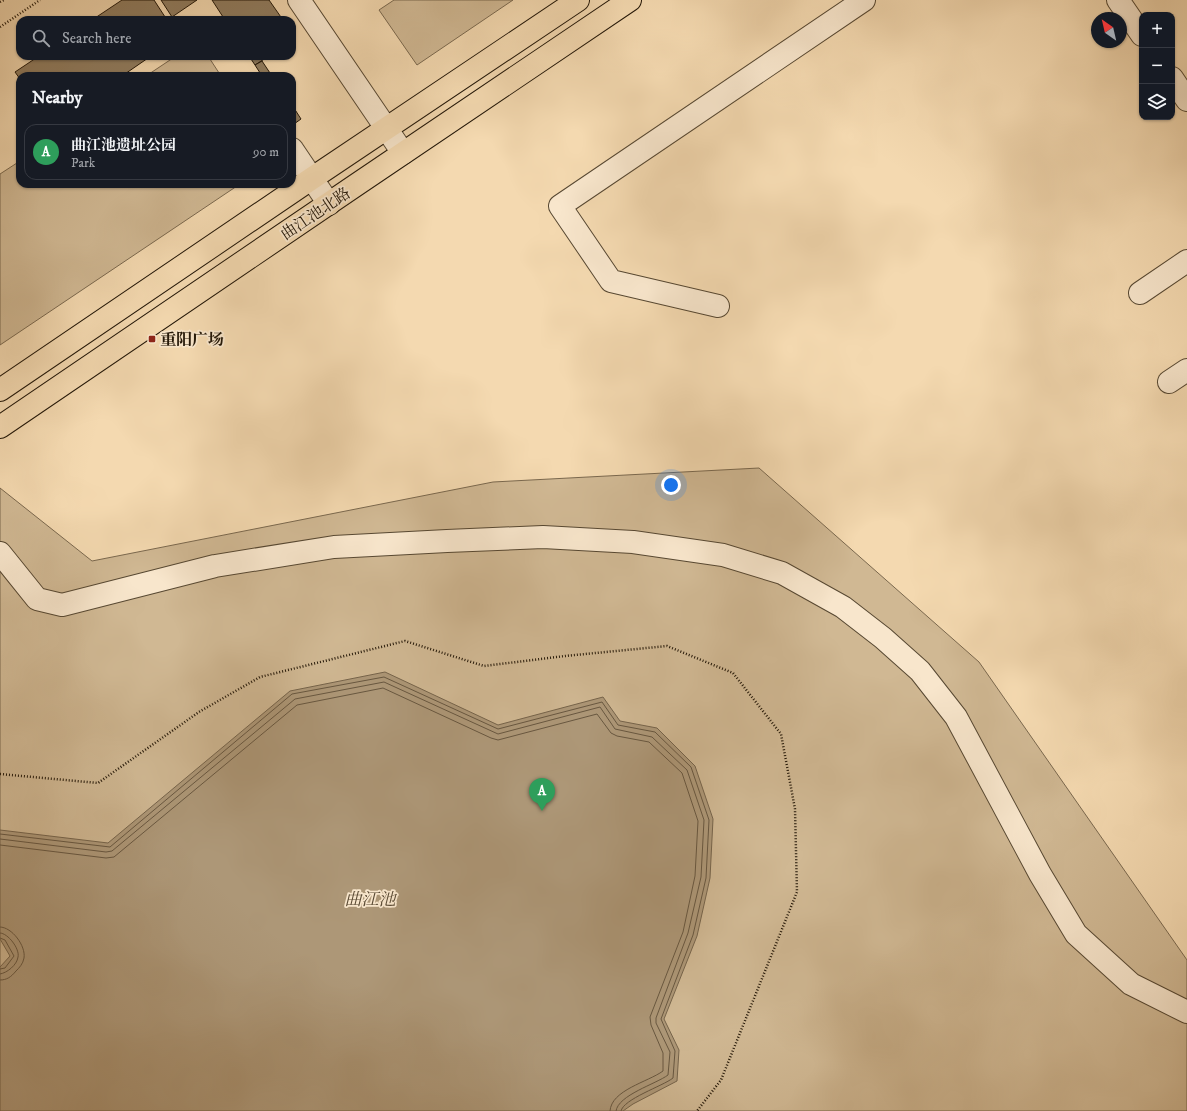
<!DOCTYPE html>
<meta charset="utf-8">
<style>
body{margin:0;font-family:"IM FELL DW Pica","Noto Serif SC",serif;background:#20242c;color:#f1f3f6}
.controls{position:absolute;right:12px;top:12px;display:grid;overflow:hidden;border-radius:8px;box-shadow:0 1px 3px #0004}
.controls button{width:36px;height:36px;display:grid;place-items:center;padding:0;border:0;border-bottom:1px solid #363941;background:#171b24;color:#f1f3f6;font:20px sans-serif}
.compass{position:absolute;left:1091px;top:12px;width:36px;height:36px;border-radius:50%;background:#171b24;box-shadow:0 1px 3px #0004;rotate:326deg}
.you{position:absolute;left:671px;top:485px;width:14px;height:14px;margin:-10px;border:3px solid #fff;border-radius:50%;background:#1a73e8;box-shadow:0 0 0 6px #1a73e833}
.badge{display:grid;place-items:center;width:26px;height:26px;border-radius:50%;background:#c59692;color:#fff;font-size:13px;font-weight:700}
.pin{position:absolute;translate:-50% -33px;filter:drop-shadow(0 1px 2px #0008)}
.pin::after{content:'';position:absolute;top:21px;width:14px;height:12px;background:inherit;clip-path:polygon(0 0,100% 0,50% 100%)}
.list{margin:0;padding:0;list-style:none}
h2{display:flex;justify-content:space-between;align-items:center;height:52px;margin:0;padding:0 16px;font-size:17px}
h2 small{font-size:13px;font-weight:400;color:#9ea1a6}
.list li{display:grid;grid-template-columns:26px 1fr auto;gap:12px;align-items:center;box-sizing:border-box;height:56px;margin:0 8px 8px;padding:0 8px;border:1px solid #363941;border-radius:12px}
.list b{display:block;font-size:15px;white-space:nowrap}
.list p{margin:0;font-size:13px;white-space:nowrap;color:#9ea1a6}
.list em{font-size:13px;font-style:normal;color:#9ea1a6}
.icon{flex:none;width:22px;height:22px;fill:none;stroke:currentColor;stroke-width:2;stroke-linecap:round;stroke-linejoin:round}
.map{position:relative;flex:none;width:1187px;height:1111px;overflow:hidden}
.search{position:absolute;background:#171b24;box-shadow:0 1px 3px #0004;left:16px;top:16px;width:280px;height:44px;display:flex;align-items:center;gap:10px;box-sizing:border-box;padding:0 14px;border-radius:12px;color:#9ea1a6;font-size:15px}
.panel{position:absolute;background:#171b24;box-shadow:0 1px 3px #0004;left:16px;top:72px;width:280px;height:116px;border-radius:12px}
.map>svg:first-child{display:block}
.green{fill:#d0b893;stroke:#7a684e}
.water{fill:#ad9777;stroke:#76644b}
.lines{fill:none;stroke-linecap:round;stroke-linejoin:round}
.shore{stroke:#685740;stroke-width:1}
.building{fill:#907c5f;stroke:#231708}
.minor-casing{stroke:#574832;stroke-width:24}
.major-casing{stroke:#231708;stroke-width:24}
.path{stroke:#231708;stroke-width:2.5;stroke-dasharray:1 2;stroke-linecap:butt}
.minor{stroke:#f8e6cc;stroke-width:22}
.major{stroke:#f4d9b0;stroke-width:22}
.poi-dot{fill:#8f2418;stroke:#f8e6cc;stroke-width:1.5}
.labels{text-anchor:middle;stroke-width:3.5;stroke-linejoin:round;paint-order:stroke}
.street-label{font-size:16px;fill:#231708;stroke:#f8e6cc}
.poi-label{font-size:16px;font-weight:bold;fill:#231708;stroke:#f8e6cc;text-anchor:start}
.water-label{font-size:17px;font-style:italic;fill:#5a4a34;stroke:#f8e6cc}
</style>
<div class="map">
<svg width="1187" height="1111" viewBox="0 0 1187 1111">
<rect width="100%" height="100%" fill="#f4d9b0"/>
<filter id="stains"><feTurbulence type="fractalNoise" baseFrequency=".005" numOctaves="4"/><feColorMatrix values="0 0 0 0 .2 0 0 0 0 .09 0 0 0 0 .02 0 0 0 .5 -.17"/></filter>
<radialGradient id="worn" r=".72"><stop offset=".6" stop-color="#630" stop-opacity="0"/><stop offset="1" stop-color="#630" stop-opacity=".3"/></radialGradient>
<!-- green -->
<g class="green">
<polygon points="394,0 513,0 417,65 379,10"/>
<polygon points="176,56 208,56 221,76 146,76"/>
<polygon points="20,161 20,184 240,184 0,345 0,174"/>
<polygon points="759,468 979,662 1187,960 1187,1111 0,1111 0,488 92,561 493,482"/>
</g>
<!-- water -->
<polygon class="water" points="385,672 498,725 603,697 620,721 657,728 695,766 713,819 710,878 697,936 664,1019 679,1050 677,1081 633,1104 623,1111 0,1111 0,967 10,956 0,939 0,830 108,843 290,691"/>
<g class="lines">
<!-- shore -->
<g class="shore">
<path d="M0,834L110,847L292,694L384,677L498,729L602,702L618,725L655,732L691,767L709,820L706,878L693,935L661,1019L675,1051L673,1078C663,1086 623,1099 621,1111"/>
<path d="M0,839L106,852L112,851L295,699L384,682L498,734L600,707L615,729L652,737L687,770L704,820L701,877L688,933L656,1018V1023L670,1052L668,1075C656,1084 618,1095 616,1111"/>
<path d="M0,845L106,858L114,857L297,705L383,688L491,738L498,740L597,714L611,733L617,736L649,742L682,773L698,821L695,876L683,932L650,1017L651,1025L663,1053V1071C648,1082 611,1090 610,1111"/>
<path d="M0,927C12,927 26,946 24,958C23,964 19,968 16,971C11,977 7,980 0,980"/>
<path d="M0,933C8,933 20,949 18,957C17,965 7,973 0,974"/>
<polyline points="0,938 5,940 14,956 5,968 0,969"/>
</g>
</g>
<!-- building -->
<g class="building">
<polygon points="122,0 154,0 167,20 92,20"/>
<polygon points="161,0 197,0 172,17"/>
<polygon points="212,0 269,0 283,20 225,20"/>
<polygon points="39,56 151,56 122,76 20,76 20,79 15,72"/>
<polygon points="249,56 269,56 255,65"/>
<polygon points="262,61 272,76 262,76 255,65"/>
<polygon points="292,105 301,119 294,124 292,120"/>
</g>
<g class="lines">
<defs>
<g id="minor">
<polyline points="299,0 403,153"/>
<polyline points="1118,0 1142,35"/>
<polyline points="1172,78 1187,100"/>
<polyline points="292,149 329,204"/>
<polyline points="1140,293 1187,261"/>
<polyline points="718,306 611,281 560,206 864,0"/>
<polyline points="1169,382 1187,370"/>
<polyline points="0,553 37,599 62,605 215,566 334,547 447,541 543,537 633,542 723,555 782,573 843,607 883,638 920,671 956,717 1040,874 1076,934 1131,984 1187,1012"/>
</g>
<g id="major">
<polyline points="0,390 311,179 578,0"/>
<polyline points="0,427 359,183 630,0"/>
</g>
</defs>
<!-- minor casing -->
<use href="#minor" class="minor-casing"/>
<!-- major casing -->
<use href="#major" class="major-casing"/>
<!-- path -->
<g class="path">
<polyline points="0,2 4,0"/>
<polyline points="0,27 40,0"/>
<polyline points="0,774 98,783 199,712 260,677 405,641 484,666 565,656 667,646 733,673 781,734 795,809 797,892 721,1080 697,1111"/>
</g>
<!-- minor -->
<use href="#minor" class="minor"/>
<!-- major -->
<use href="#major" class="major"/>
</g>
<!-- markers -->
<rect class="poi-dot" x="148" y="335" width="8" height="8" rx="2"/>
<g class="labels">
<!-- street labels -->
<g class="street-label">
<text transform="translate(315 213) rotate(-34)" y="6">曲江池北路</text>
</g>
<!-- poi labels -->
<g class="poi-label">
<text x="160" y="345">重阳广场</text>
</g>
<!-- water labels -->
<g class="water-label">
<text x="370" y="905">曲江池</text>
</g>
</g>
<rect width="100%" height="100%" filter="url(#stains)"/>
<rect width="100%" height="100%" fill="url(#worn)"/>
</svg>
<div class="controls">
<button>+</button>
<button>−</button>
<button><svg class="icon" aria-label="layers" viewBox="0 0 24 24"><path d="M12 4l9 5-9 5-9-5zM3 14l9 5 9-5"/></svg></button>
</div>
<svg class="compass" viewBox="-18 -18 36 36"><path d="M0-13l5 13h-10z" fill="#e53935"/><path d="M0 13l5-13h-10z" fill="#9ea1a6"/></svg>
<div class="you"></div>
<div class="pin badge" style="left:542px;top:811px;background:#2e9e5b">A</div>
<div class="search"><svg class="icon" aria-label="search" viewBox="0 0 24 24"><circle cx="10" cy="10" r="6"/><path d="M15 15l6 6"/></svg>Search here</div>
<section class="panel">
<h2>Nearby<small></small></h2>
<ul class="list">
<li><span class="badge" style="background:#2e9e5b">A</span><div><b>曲江池遗址公园</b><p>Park</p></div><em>90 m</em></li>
</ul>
</section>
</div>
